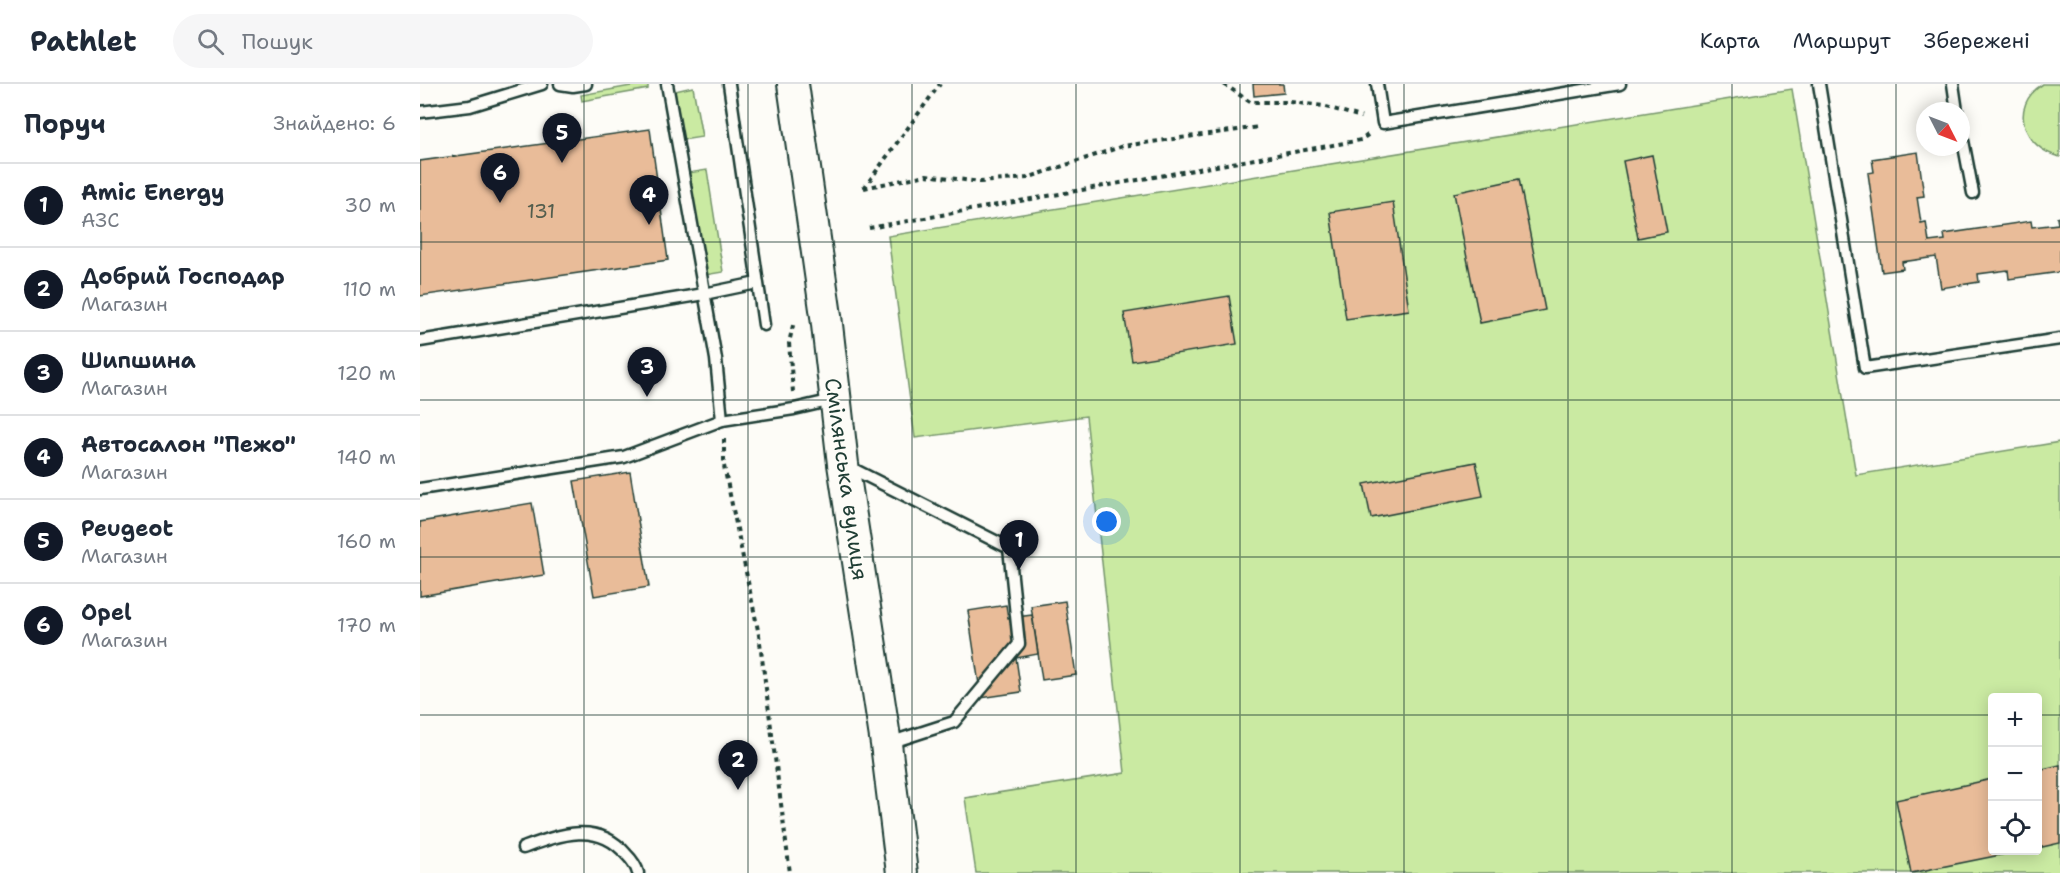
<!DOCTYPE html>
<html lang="uk">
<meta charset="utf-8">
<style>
body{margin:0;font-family:"Shantell Sans",sans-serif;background:#f6f6f7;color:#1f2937}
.controls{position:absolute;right:18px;bottom:18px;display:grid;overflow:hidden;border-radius:6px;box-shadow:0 3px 15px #0003}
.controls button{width:54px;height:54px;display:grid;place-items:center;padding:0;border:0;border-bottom:2px solid #e0e1e3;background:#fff;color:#1f2937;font:30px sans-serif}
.compass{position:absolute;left:1496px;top:18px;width:54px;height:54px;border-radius:50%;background:#fff;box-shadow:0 3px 15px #0003;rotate:132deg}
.you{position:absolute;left:687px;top:438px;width:21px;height:21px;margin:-15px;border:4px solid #fff;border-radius:50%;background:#1a73e8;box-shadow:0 0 0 9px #1a73e833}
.badge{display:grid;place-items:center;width:39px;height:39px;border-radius:50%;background:#111827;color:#fff;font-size:20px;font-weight:700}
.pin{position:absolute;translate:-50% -50px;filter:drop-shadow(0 2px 3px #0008)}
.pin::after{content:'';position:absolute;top:32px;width:21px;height:18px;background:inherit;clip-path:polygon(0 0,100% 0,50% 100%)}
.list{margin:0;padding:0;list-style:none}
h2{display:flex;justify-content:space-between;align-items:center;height:78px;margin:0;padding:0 24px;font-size:26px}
h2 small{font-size:20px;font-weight:400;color:#747a83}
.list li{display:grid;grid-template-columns:39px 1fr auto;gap:18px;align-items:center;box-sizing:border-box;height:84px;padding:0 24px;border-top:2px solid #e0e1e3}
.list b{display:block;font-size:22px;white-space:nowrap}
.list p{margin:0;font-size:20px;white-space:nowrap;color:#747a83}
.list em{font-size:20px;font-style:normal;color:#747a83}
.icon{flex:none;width:33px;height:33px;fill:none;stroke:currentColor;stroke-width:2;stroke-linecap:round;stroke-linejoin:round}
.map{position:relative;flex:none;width:1640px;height:789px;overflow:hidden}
header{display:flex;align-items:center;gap:36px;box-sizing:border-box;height:84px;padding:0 30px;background:#fff;border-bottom:2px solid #e0e1e3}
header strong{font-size:28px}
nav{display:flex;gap:33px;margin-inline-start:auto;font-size:21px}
.search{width:420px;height:54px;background:#f6f6f7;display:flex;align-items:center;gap:15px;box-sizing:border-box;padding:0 21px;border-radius:33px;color:#747a83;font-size:22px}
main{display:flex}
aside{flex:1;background:#fff}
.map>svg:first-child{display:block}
.green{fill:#caeaa2;stroke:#74946b;stroke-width:1.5;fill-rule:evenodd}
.building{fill:#e9bc99;stroke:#1f3d34;stroke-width:1.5}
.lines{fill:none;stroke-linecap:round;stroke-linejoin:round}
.lane-casing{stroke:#1f3d34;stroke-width:15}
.secondary-casing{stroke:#1f3d34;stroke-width:34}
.path{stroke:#1f3d34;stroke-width:4;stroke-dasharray:4.5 4.5;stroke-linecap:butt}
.lane{stroke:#fdfcf7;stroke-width:10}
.secondary{stroke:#fdfcf7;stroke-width:30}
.grid{fill:none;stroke:#1f3d34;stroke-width:1.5;stroke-opacity:0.55}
.labels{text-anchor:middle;stroke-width:4.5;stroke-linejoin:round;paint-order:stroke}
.number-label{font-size:20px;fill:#525d4d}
.street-label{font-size:22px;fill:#1f3d34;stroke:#fdfcf7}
</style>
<header>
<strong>Pathlet</strong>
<div class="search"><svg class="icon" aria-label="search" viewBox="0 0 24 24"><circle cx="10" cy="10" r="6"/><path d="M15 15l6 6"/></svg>Пошук</div>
<nav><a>Карта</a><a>Маршрут</a><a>Збережені</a></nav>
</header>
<main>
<aside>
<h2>Поруч<small>Знайдено: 6</small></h2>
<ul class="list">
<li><span class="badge">1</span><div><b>Amic Energy</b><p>АЗС</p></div><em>30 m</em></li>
<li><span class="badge">2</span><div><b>Добрий Господар</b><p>Магазин</p></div><em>110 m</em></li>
<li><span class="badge">3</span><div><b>Шипшина</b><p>Магазин</p></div><em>120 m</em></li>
<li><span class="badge">4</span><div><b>Автосалон &quot;Пежо&quot;</b><p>Магазин</p></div><em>140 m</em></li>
<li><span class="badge">5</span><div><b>Peugeot</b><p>Магазин</p></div><em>160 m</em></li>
<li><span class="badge">6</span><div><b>Opel</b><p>Магазин</p></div><em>170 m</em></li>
</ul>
</aside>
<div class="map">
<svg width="1640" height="789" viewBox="0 0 1640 789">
<rect width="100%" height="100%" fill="#fdfcf7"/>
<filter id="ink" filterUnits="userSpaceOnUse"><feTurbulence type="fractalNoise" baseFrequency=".0167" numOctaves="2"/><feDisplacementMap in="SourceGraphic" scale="12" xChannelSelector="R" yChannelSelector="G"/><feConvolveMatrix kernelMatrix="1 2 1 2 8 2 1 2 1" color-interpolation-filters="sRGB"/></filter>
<g filter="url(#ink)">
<!-- green -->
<g class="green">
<polygon points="222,0 228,0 228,5 162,17 161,11"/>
<path d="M1623,0H1640V73C1603,64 1588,22 1623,0Z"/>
<polygon points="273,3 282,53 263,56 255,7"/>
<path d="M1372,5L1436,391L1640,358V789H556L545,714L705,689L666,332L495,354L468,152ZM1572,614H1618V766H1572Z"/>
<polygon points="287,86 303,188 285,191 268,89"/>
</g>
<!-- building -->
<g class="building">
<polygon points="833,0 863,0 864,9 834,12"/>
<polygon points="230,45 248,176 0,212 0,77"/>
<polygon points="1498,68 1504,112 1497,113 1501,139 1506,138 1509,158 1525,156 1524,150 1611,137 1612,143 1638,140 1637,134 1640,133 1640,188 1589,195 1588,186 1558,190 1559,198 1521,204 1516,173 1482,178 1483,185 1462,188 1448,89 1454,88 1452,75"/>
<polygon points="1232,71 1247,148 1218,154 1203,77"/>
<polygon points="1099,95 1125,226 1060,239 1034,109"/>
<polygon points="973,118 989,226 926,235 910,128"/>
<polygon points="809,212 817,260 712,277 704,229"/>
<polygon points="1056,378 1063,412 951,434 944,400"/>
<polygon points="210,388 229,503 174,512 154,397"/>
<polygon points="112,419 124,491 0,512 0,438"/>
<polygon points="645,517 656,591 622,596 611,522"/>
<polygon points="586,521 588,534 612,531 618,570 596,574 601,608 561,614 548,527"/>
<polygon points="1640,681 1640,759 1618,764 1618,686"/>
<polygon points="1572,695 1572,766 1605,766 1491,789 1476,716"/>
</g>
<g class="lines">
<defs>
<g id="lane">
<polyline points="140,0 153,2 166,0"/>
<polyline points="247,0 296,275 302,336"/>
<polyline points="309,0 344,241"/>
<polyline points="957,0 963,39 1200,0"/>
<polyline points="1399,0 1445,284 1640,255"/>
<polyline points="1533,0 1537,27"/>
<polyline points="0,28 50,22 122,0"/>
<polyline points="1541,46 1553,109"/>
<polyline points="0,257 284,210 337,199"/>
<polyline points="429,383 589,464 599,560 534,638 469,659"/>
<polyline points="0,405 204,373 302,336 374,325 413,316"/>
<path d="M103,764C139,751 177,736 206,770C212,776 216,781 218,789"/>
</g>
<polyline id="secondary" points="373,0 406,232 423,380 466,660 482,789"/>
</defs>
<!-- lane casing -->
<use href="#lane" class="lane-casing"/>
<!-- secondary casing -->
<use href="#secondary" class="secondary-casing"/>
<!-- path -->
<g class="path">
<polyline points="804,0 830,18 870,18 903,22 941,33"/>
<polyline points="444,104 506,91 560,98 607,94 703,62 839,43"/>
<polyline points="444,104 520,0"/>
<polyline points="449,144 941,56 949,50"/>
<polyline points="373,308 369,259 374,237"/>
<polyline points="304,355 304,382 339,551 370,789"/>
</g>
<!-- lane -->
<use href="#lane" class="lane"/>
<!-- secondary -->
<use href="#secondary" class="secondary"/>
</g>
</g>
<!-- grid -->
<path class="grid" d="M164,0V789M328,0V789M492,0V789M656,0V789M820,0V789M984,0V789M1148,0V789M1312,0V789M1476,0V789M0,158H1640M0,316H1640M0,473H1640M0,631H1572M1618,631H1640"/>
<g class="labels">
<!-- number labels -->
<g class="number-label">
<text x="121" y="134">131</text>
</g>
<!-- street labels -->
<g class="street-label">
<text transform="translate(427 395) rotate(82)" y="8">Смілянська вулиця</text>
</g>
</g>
</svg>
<div class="controls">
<button>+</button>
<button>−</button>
<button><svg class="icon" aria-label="locate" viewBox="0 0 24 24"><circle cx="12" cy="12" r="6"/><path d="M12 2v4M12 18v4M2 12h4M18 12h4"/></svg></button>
</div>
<svg class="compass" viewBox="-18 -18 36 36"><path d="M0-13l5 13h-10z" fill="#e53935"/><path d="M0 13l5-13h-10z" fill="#747a83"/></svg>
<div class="you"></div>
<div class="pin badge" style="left:599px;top:486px">1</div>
<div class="pin badge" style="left:318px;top:706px">2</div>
<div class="pin badge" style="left:227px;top:313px">3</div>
<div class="pin badge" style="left:229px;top:141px">4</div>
<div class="pin badge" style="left:142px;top:79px">5</div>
<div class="pin badge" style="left:80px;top:119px">6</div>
</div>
</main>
